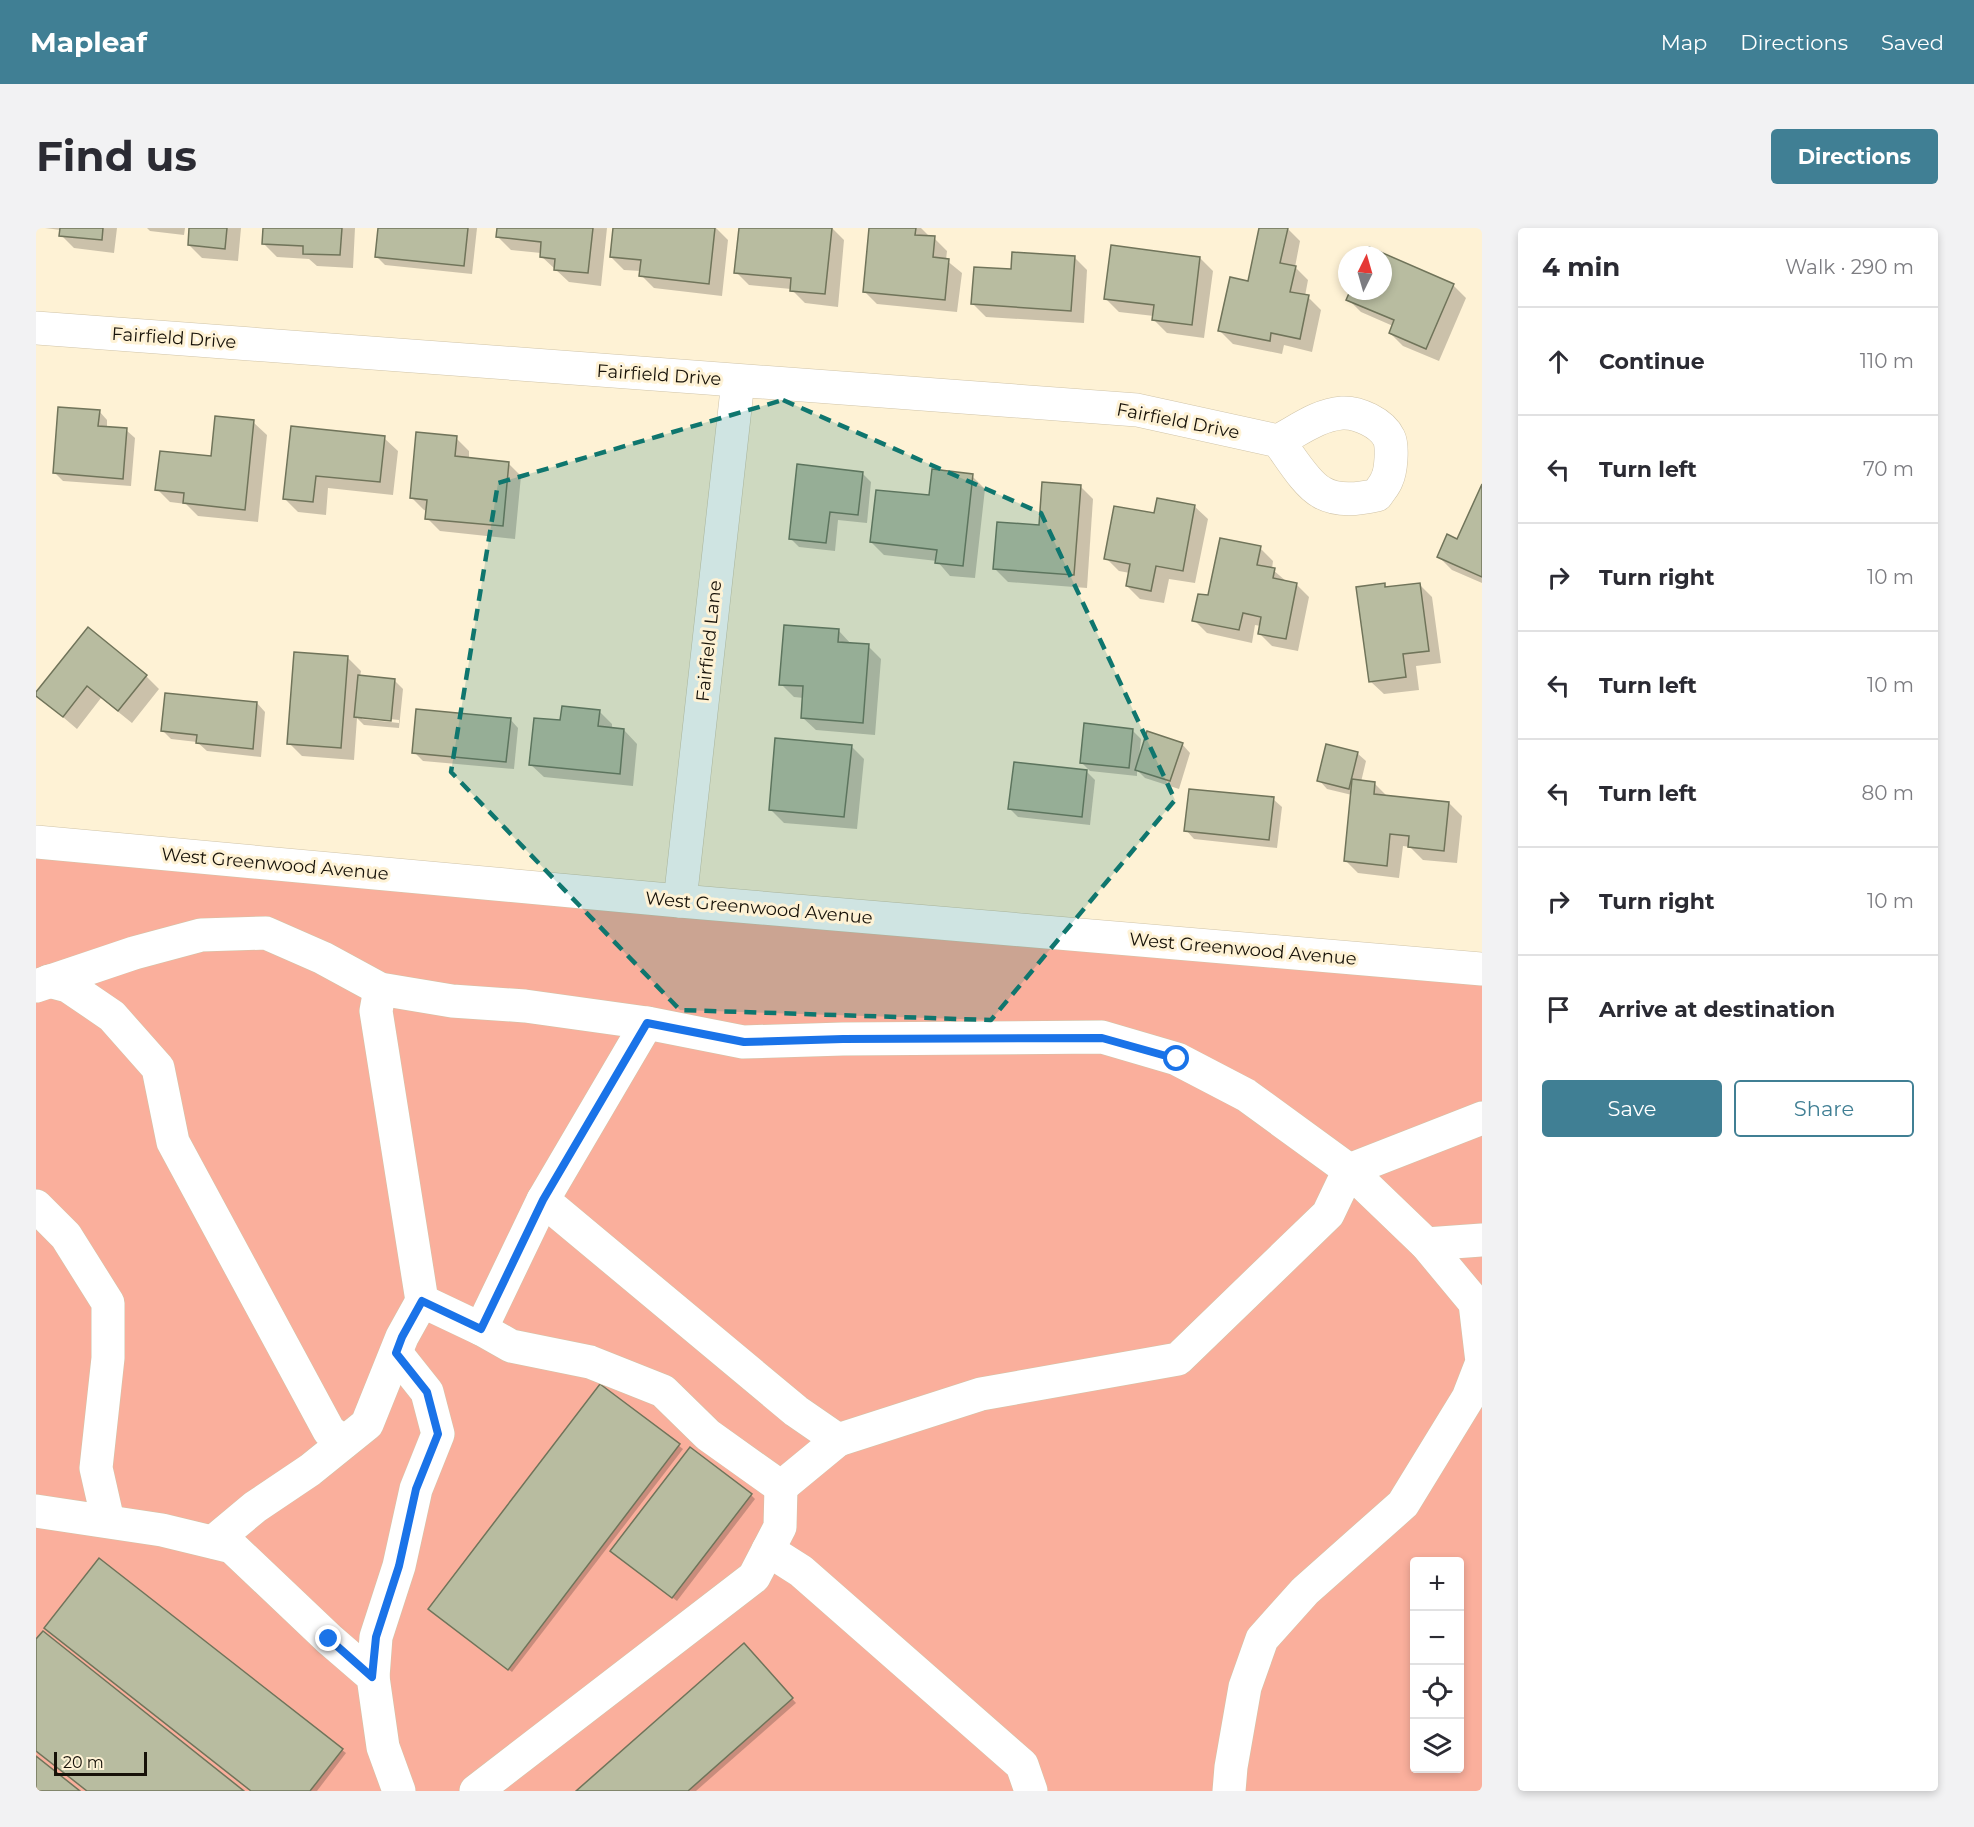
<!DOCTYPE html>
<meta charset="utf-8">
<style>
body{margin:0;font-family:Montserrat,sans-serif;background:#f2f2f3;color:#2b2b33}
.controls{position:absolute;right:18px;bottom:18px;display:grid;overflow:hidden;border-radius:6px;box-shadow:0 3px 9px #0003}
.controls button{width:54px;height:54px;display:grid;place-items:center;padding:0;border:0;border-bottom:2px solid #e1e1e2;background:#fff;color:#2b2b33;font:30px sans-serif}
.compass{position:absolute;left:1302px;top:18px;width:54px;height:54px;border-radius:50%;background:#fff;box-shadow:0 3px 9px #0003;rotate:5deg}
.scale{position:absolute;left:18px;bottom:15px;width:93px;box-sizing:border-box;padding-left:6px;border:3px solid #171209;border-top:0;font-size:16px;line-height:21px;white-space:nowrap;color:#171209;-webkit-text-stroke:4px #fef2d5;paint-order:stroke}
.stop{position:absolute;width:18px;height:18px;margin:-14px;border:4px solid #1a73e8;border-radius:50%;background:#fff}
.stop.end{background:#1a73e8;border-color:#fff;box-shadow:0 2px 6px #0008}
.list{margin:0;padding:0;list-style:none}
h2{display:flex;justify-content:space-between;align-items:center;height:78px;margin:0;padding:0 24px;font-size:26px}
h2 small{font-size:20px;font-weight:400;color:#7c7c81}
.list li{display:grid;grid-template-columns:39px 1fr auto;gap:18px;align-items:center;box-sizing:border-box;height:108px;padding:0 24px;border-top:2px solid #e1e1e2}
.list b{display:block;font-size:22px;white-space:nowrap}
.list em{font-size:20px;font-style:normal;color:#7c7c81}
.actions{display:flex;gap:12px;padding:18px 24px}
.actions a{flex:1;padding:14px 0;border:2px solid #407f94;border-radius:6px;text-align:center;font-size:21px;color:#407f94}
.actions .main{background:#407f94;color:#fff}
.icon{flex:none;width:33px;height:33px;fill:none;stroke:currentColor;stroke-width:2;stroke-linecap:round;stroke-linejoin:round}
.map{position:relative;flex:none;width:1446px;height:1563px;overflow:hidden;border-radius:6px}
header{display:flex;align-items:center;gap:36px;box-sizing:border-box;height:84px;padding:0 30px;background:#407f94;color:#fff}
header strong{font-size:28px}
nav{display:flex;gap:33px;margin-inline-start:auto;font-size:21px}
.intro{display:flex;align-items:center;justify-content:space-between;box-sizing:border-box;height:144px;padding:0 36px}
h1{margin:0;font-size:42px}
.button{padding:15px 27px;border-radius:6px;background:#407f94;color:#fff;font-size:21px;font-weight:700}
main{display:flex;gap:36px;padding:0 36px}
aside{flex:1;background:#fff;border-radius:6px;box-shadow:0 3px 9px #0003}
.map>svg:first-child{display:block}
.green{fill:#faaf9c;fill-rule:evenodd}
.shadow{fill:#0003;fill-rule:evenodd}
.building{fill:#b8bca0;stroke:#70745a;stroke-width:1.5}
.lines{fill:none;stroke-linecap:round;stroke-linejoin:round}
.minor-casing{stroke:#d0c4a8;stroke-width:34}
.minor{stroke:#fff;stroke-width:33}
.route{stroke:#1a73e8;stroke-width:8}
.marked{fill:#0f766e;fill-opacity:0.2;stroke:#0f766e;stroke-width:4.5;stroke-dasharray:12 8;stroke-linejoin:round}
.labels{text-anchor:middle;stroke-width:6;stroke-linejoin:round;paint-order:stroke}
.street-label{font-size:18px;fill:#171209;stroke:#fef2d5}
</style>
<header>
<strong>Mapleaf</strong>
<nav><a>Map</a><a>Directions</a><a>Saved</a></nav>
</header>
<div class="intro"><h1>Find us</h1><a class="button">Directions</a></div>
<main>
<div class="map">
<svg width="1446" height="1563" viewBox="0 0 1446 1563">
<rect width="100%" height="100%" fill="#fef2d5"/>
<!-- green -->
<path class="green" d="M0,610L1446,739V1563H0ZM1378,1334H1424V1540H1378Z"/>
<!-- shadow -->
<g class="shadow">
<polygon points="9,0 81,0 78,25 38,20 25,7 25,2"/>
<polygon points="111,0 149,0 148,7 114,3"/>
<polygon points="155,0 205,0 202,33 166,30 153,17"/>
<polygon points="228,0 319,0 317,40 281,38 273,31 241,29 228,16"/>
<polygon points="344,0 441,0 436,46 349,37 341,29"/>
<polygon points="463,0 571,0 565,58 533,54 505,28 505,25 475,22 462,9"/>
<polygon points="578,0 680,0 692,12 686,68 618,60 605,47 605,43 588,42 575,29"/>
<polygon points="704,0 796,0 808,12 802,79 769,75 755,61 713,57 700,44"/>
<polygon points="835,0 885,0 893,8 898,10 911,23 910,32 926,45 921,84 841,76 828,63"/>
<polygon points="1225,0 1251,0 1264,13 1259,39 1272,52 1269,68 1272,69 1285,82 1276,124 1248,117 1246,126 1197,116 1184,103 1213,54"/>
<polygon points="1334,21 1417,57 1430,70 1403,133 1367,118 1354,105 1357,98 1325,84 1312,71 1315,63 1347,63 1347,27 1331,27"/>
<polygon points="1038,29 1051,42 1048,95 950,89 937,76 976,43"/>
<polygon points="1164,30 1177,43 1168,110 1131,105 1118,92 1118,88 1083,84 1070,71"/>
<polygon points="63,183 71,192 71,200 90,202 99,210 95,258 27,253 19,245"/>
<polygon points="217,194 231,207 222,294 162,288 150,276 134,274 121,261 176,230"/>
<polygon points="257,200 348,210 362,223 357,267 292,260 290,287 262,284 249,271"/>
<polygon points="420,210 433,223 433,231 472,235 485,248 479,311 404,303 391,290 391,283 388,282 375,269"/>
<polygon points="826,245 835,254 831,295 802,292 799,323 763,319 755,311"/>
<polygon points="936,248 949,261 939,350 914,348 901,333 848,327 835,314 895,269"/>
<polygon points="1044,258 1057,271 1051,360 972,354 959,341"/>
<polygon points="1446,259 1446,355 1416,342 1403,329 1422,313"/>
<polygon points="1158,278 1172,291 1159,355 1133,351 1128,375 1104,371 1091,358 1094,345 1083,343 1070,330 1120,287"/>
<polygon points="1224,320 1237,333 1236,341 1251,354 1260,356 1273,369 1262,423 1236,418 1223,405 1225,398 1219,397 1216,415 1171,405 1158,392 1174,369"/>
<polygon points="1383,356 1396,369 1405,435 1380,438 1383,462 1348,466 1334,453 1348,357 1352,361"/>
<polygon points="53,401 110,448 123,461 96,495 65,470 41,501 0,466"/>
<polygon points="803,403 816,417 832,418 845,431 839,507 780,502 766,489 768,470 758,469 745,456"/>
<path d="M312,430L325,443L324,449L359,453L367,461L363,500L328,497L321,490L318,532L266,528L253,515ZM326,488L363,492V495L326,491Z"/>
<polygon points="221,475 229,484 225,529 171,523 161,514 135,511 127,503"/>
<polygon points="563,483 576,496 576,501 588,502 601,516 597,558 508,549 494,536 525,494"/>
<polygon points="474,491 482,500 478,541 387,533 378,524"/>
<polygon points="1096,502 1105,511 1103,530 1146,516 1154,525 1143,561 1109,550 1101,542 1101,548 1054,543 1045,534"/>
<polygon points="815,518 828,531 821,601 748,595 734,581"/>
<polygon points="1321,525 1330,533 1325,554 1338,555 1352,569 1413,575 1426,588 1421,635 1387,632 1374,619 1367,618 1363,650 1322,645 1309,632 1316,567 1291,561 1283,552"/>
<polygon points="1050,543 1059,552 1054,597 982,589 974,581"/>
<polygon points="1237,571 1246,579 1241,620 1158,611 1150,602"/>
<polygon points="565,1158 647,1221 476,1444 398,1385"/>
<polygon points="715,1267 719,1271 641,1373 580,1326"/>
<polygon points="708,1417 760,1475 660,1563 542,1563"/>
<polygon points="306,1522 310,1525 281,1563 217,1563"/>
</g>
<!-- building -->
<g class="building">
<polygon points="24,0 67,0 66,12 23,8"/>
<polygon points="153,0 191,0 189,21 152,17"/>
<polygon points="227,0 306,0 304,27 267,26 267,18 226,16"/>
<polygon points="342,0 432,0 428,38 339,29"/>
<polygon points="461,0 557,0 552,45 518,42 519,31 504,29 505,14 460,9"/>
<polygon points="577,0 679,0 673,56 603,48 605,32 574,29"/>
<polygon points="703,0 796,0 789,66 754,63 755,50 698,45"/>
<polygon points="833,0 880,0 879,7 899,8 897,29 913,31 909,72 827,64"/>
<polygon points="1223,0 1252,0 1244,35 1260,38 1254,64 1273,67 1264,111 1235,105 1234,113 1182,103 1194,49 1212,53"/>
<polygon points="1075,17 1164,29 1156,97 1116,92 1118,77 1068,71"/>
<polygon points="1333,19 1418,56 1390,121 1353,105 1358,92 1310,72 1314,63 1347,63 1347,27 1329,27"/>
<polygon points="976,24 1039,28 1035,83 935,76 938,39 975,41"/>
<polygon points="22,179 64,182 62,198 91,200 87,251 17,245"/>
<polygon points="179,188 218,192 209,282 147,275 148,265 119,262 124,223 175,228"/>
<polygon points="255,198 349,208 344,254 280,248 277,274 247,271"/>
<polygon points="380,204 421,208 419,228 473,234 467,298 389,291 391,272 374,270"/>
<polygon points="761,236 827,244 822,287 794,284 790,315 753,311"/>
<polygon points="896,241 937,246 927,338 899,335 901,322 834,314 840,262 893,267"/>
<polygon points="1006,254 1045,257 1038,347 957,341 961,294 1003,297"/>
<polygon points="1446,256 1446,349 1401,329 1411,306 1421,311"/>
<polygon points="1121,270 1159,277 1147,343 1120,338 1115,363 1090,358 1094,336 1068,331 1078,278 1118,285"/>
<polygon points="1184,310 1225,318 1221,337 1239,340 1237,350 1261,355 1250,411 1222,406 1225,389 1207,385 1203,402 1156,393 1162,366 1172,367"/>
<polygon points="1349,355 1349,359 1384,355 1393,423 1367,426 1370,449 1333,454 1320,359"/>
<polygon points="748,397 803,401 802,414 833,416 827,495 765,490 767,458 743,457"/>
<polygon points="52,399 111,447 82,483 51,458 27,489 0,468 0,464"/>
<polygon points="258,424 312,428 305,520 251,516"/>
<polygon points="322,447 359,451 355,493 318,489"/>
<polygon points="129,465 221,474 217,521 160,515 161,507 125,503"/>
<polygon points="526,478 564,482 562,498 588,501 584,546 493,537 498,490 524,492"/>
<polygon points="380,481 475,490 470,534 376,525"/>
<polygon points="1048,495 1097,501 1093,540 1044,535"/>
<polygon points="1111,503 1147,515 1134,553 1099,542"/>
<polygon points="739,510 816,517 808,589 733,582"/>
<polygon points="1290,516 1322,524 1313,561 1281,553"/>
<polygon points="978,534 1051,542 1046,589 972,581"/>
<polygon points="1316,551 1339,554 1338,566 1413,574 1408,623 1372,619 1373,608 1354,606 1351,638 1308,633"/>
<polygon points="1153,561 1238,569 1233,612 1148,603"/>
<polygon points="564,1156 644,1216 472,1442 392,1381"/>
<polygon points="654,1219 716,1266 636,1370 574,1323"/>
<polygon points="63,1330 307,1521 274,1563 215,1563 8,1400"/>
<polygon points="7,1403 208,1563 51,1563 0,1523 0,1411"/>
<polygon points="708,1415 757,1470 652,1563 540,1563"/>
<polygon points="0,1528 44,1563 0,1563"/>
</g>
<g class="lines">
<defs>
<g id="minor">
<path d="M0,100L1101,182L1242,213C1254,228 1269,255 1285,264C1301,274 1324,271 1341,267C1344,262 1349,257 1351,251C1355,243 1357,218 1353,210C1346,195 1322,184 1306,185C1282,187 1263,202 1242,213"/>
<polyline points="0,614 644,673 1446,741"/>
<polyline points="644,673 702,153"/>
<polyline points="13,753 32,758 76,788 122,840 137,914 293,1203 308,1214"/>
<polyline points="0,758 98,725 165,707 230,705 287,730 344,761 416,773 489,778 611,795 707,814 807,811 1066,809 1141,831 1210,867 1313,942 1390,1016 1439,1075 1446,1134 1432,1170 1367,1276 1269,1363 1226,1411 1209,1459 1195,1539 1193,1563"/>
<polyline points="344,761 340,783 386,1073 445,1101 507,972"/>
<polyline points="611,795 507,972 760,1183 802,1212 945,1166 1142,1131 1292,986 1313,942 1446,890"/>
<polyline points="0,978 30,1008 72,1075 72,1130 60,1240 72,1293"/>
<polyline points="1390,1016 1446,1012"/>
<polyline points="445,1101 475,1118 554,1134 627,1163 672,1207 745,1259 802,1212"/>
<polyline points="0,1283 126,1302 196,1319 293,1411 337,1449 347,1519 363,1563"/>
<polyline points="177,1314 219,1279 274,1242 331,1196 366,1109 386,1073"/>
<polyline points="732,1322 765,1343 986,1537 995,1563"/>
<polyline points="337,1449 340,1409 363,1338 380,1261 402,1206 391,1164 360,1125"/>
<polyline points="440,1563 718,1349 744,1299 745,1259"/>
</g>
</defs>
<!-- minor casing -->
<use href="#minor" class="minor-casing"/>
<!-- minor -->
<use href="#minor" class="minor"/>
</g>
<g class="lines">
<!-- route -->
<polyline class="route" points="293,1411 336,1449 340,1409 363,1338 380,1261 402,1206 391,1164 360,1125 366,1109 386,1073 445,1101 507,972 611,795 708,814 807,811 1066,810 1141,831"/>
</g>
<!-- marked area -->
<path class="marked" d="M747,172L1005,285L1139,572L955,792L644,782L415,544L462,255Z"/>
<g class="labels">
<!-- street labels -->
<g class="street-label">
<text transform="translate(138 110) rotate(4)" y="6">Fairfield Drive</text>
<text transform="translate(623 147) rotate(4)" y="6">Fairfield Drive</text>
<text transform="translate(1142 193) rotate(11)" y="6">Fairfield Drive</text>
<text transform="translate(673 413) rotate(-84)" y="6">Fairfield Lane</text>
<text transform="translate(239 636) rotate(5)" y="6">West Greenwood Avenue</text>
<text transform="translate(723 680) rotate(5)" y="6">West Greenwood Avenue</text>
<text transform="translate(1207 721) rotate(5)" y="6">West Greenwood Avenue</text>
</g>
</g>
</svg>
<div class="controls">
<button>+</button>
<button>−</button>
<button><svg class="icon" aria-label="locate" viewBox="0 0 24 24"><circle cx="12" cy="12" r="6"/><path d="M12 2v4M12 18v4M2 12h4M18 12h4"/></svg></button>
<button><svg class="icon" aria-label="layers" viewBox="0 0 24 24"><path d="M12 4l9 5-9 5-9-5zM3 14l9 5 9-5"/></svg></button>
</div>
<svg class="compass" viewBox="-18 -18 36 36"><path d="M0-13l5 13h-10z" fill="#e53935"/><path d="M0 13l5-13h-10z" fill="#7c7c81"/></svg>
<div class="scale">20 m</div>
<div class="stop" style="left:1141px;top:831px"></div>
<div class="stop end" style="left:293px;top:1411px"></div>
</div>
<aside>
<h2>4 min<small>Walk · 290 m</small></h2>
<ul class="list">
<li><svg class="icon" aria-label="ahead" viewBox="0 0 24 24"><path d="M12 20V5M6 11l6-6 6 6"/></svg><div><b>Continue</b></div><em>110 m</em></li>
<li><svg class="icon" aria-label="left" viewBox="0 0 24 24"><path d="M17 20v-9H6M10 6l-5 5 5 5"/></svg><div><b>Turn left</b></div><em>70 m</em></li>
<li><svg class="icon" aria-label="right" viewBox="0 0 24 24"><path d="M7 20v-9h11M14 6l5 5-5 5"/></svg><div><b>Turn right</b></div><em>10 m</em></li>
<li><svg class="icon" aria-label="left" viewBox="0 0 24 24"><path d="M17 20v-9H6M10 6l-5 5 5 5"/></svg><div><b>Turn left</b></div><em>10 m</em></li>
<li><svg class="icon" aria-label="left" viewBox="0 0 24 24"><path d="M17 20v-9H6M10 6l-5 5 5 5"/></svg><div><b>Turn left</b></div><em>80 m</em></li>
<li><svg class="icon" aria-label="right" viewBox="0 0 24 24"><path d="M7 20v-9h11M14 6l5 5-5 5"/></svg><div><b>Turn right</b></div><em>10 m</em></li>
<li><svg class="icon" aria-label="arrive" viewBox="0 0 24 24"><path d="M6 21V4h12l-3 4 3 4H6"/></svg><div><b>Arrive at destination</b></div></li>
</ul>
<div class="actions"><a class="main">Save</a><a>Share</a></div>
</aside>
</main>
